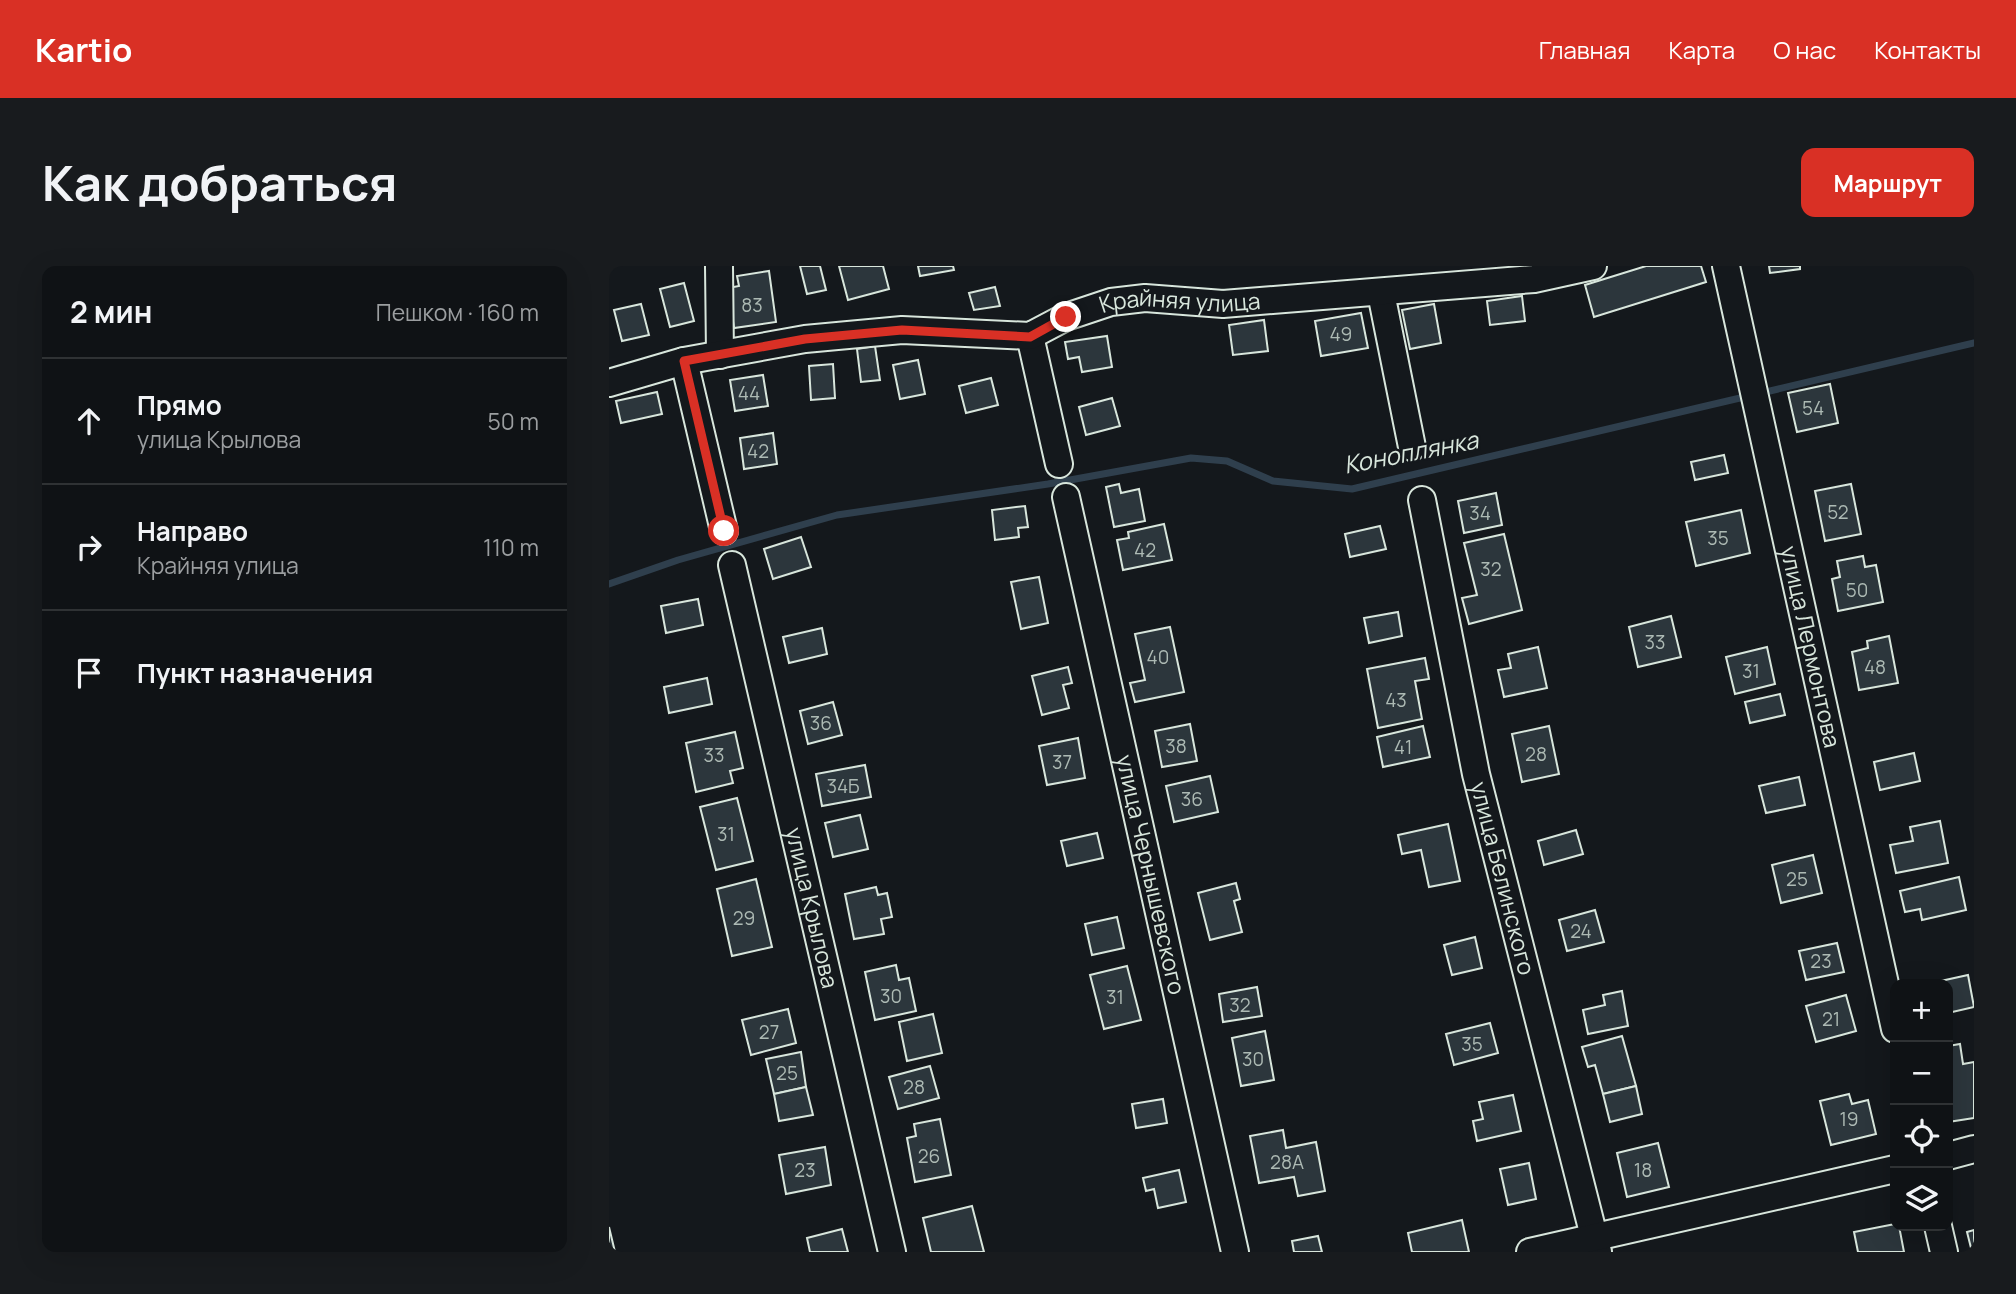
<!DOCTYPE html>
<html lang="ru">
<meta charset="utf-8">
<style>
body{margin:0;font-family:Manrope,sans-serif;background:#181b1e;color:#f1f3f6}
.controls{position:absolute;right:21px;bottom:21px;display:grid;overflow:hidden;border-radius:14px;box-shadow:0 7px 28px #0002}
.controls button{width:63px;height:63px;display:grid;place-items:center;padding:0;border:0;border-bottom:2px solid #2f3234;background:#0f1215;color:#f1f3f6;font:35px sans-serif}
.stop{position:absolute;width:21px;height:21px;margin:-16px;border:5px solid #d93025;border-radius:50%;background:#fff}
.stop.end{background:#d93025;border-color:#fff;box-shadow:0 2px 7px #0008}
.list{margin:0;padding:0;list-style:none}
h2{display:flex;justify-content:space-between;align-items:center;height:91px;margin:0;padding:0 28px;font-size:30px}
h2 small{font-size:23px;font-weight:400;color:#9b9ea0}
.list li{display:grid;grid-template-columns:46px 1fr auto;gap:21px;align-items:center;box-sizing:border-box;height:126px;padding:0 28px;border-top:2px solid #2f3234}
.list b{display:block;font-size:26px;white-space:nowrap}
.list p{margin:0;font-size:23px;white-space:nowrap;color:#9b9ea0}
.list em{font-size:23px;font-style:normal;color:#9b9ea0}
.icon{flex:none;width:38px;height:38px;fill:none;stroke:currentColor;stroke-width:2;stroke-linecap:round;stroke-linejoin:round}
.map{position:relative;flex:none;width:1365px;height:986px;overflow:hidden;border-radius:14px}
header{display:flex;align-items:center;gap:42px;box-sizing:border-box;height:98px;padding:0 35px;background:#d93025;color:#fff}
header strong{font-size:33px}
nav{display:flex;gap:38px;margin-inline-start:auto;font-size:24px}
.intro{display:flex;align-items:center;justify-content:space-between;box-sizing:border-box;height:168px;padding:0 42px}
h1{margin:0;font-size:49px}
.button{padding:18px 32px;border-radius:14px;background:#d93025;color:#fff;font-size:24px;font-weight:700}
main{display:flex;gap:42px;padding:0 42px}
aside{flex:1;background:#0f1215;border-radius:14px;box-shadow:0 7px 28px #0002}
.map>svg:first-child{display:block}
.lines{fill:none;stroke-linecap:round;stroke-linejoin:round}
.stream{stroke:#2f3f4d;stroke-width:7}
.building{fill:#2c363c;stroke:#d8e6dc;stroke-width:2}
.minor-casing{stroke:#d8e6dc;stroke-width:30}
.minor{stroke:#14181c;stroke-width:26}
.route{stroke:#d93025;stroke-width:9}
.labels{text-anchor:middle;stroke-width:5;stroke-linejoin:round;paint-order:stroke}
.number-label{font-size:19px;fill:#adbab4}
.street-label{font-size:23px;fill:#d8e6dc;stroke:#14181c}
.water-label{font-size:24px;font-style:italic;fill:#d8e6dc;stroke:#14181c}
</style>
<header>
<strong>Kartio</strong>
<nav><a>Главная</a><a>Карта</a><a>О нас</a><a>Контакты</a></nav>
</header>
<div class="intro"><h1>Как добраться</h1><a class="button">Маршрут</a></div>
<main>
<aside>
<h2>2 мин<small>Пешком · 160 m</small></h2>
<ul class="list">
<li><svg class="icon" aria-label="ahead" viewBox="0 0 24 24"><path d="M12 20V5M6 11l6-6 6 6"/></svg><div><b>Прямо</b><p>улица Крылова</p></div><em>50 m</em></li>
<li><svg class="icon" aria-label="right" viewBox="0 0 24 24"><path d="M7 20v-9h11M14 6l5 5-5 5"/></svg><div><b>Направо</b><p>Крайняя улица</p></div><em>110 m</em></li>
<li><svg class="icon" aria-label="arrive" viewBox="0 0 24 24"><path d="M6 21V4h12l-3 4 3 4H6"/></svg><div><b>Пункт назначения</b></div></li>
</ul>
</aside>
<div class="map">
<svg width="1365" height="986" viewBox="0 0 1365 986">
<rect width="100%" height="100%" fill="#14181c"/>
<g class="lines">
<!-- stream -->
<polyline class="stream" points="0,318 69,294 228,249 439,218 582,192 618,195 664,215 743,223 1365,77"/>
</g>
<!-- building -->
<g class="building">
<polygon points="191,0 211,0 217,24 198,28"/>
<polygon points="230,0 274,0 280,23 239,34"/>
<polygon points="309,0 344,0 345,4 311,10"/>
<polygon points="1037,0 1092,0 1097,16 985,51 976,19"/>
<polygon points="1160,0 1191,0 1191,3 1161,7"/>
<polygon points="160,5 167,56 125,62 119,22 130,20 128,10"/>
<polygon points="75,17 85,55 61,61 51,23"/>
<polygon points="386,21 391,40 365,44 360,27"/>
<polygon points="913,30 916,55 881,59 878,35"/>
<polygon points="32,38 40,69 13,75 5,44"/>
<polygon points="825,38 832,77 801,83 793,44"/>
<polygon points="752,47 759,82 712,90 706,55"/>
<polygon points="655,54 659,85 624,89 620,59"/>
<polygon points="498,70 503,101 473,106 470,91 459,93 456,76"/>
<polygon points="266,80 271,114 252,116 248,83"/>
<polygon points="309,94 316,128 291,133 284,99"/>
<polygon points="224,98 226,132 202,134 200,100"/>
<polygon points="154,109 159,140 126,145 121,114"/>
<polygon points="382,112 389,139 357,147 350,120"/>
<polygon points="1221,118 1229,157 1188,166 1179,127"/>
<polygon points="48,126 53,148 12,157 7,135"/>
<polygon points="503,132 511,160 477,169 470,141"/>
<polygon points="164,167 168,198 135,203 131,172"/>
<polygon points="1115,189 1119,207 1086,214 1082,196"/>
<polygon points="510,218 512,227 530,223 536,255 505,261 497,221"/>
<polygon points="1242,218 1252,268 1216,275 1206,225"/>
<polygon points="887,227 893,259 855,267 849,235"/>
<polygon points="416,240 419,261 409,262 410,271 386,274 383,244"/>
<polygon points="1132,244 1141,287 1087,300 1077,256"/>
<polygon points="555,258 563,294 514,304 508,274 520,272 519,266"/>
<polygon points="771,260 777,283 741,291 736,268"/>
<polygon points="895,268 913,344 860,358 853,332 868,329 855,277"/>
<polygon points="192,271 202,301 164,313 155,283"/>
<polygon points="1254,290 1256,301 1267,299 1274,336 1229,345 1223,313 1231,311 1228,295"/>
<polygon points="430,311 439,357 412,363 402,316"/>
<polygon points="89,333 94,359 57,367 52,340"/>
<polygon points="789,346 793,370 760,377 755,352"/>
<polygon points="1062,350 1072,391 1029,401 1020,361"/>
<polygon points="561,361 575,426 526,436 521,417 536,414 526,368"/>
<polygon points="213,362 218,388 180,397 174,371"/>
<polygon points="1280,370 1289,417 1250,424 1243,386 1259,382 1258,375"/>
<polygon points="929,381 938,422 895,431 889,404 902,402 899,388"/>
<polygon points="1158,381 1166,418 1126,428 1117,391"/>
<polygon points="816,392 820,413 806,415 813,453 769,462 758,403"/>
<polygon points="459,401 463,417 454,419 460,442 433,449 423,410"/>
<polygon points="98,412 103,438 60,447 55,421"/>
<polygon points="1171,428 1176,449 1141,457 1136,436"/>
<polygon points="224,436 233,469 199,478 191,445"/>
<polygon points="581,458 588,495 553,501 546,465"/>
<polygon points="814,460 821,491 774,501 768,471"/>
<polygon points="940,460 950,508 913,516 903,468"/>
<polygon points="126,466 134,502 121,505 124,517 87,526 77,477"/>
<polygon points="469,472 476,512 438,519 430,480"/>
<polygon points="1305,487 1311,515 1271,524 1265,496"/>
<polygon points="256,499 262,531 213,540 207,508"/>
<polygon points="601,510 609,546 565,556 557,520"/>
<polygon points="1190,511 1196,539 1157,547 1150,520"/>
<polygon points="128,532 144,595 107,604 91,541"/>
<polygon points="251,549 259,583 224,591 216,557"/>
<polygon points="1331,555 1339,597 1287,607 1281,579 1304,575 1301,561"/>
<polygon points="839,558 851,615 820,621 812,584 793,588 789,569"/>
<polygon points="967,564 974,588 935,599 929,575"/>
<polygon points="488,567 494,592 458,600 452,575"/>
<polygon points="1204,589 1213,627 1172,637 1163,599"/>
<polygon points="1350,611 1357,644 1313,654 1311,643 1296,646 1291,625"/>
<polygon points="147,613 163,681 123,690 108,623"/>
<polygon points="627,617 631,633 625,635 633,666 601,674 589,627"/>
<polygon points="267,621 269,629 278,627 283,651 272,653 275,668 245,673 236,628"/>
<polygon points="986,644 995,676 958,685 950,654"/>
<polygon points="508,651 515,682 483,689 476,658"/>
<polygon points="866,671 873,702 843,709 835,679"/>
<polygon points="1228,677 1235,706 1197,714 1190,685"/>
<polygon points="287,699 290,714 300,712 307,745 266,754 256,706"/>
<polygon points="518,700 532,754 495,763 481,709"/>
<polygon points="1359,709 1365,741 1339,747 1339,718 1318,718"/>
<polygon points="648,721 653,750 614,756 610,728"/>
<polygon points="1013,725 1019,760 979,768 974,744 996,739 994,729"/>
<polygon points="1237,729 1247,765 1207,776 1197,740"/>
<polygon points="179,743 187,777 142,789 133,754"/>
<polygon points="324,748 333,787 298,795 290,756"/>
<polygon points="881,757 889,787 845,799 837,768"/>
<polygon points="656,765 665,814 632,820 623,772"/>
<polygon points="1013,770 1027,820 994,828 986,799 979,801 973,781"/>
<polygon points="1351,778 1354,798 1365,796 1365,852 1339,856 1339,780"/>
<polygon points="192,786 197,821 165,828 157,793"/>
<polygon points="321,800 330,832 289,843 280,811"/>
<polygon points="1027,820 1033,848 1001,856 994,828"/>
<polygon points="197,821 204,849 170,855 165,828"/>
<polygon points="1240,828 1243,838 1259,834 1267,868 1222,879 1211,835"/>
<polygon points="904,829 912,865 868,875 864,855 874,853 870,836"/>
<polygon points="554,833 558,857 527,862 523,838"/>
<polygon points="331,853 342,909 306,916 298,872 307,870 305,858"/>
<polygon points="674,864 677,882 707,876 716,925 689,930 685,911 650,917 641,870"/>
<polygon points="1049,877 1060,921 1018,931 1008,887"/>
<polygon points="216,881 222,919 177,928 170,889"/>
<polygon points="920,897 927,933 899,939 891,903"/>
<polygon points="570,904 577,936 549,942 545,923 537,925 534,912"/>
<polygon points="363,940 375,986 322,986 314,952"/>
<polygon points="853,954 860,986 803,986 799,967"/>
<polygon points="1286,958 1286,960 1290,960 1295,986 1249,986 1245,966"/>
<polygon points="0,961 6,986 0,986"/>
<polygon points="233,963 239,986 201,986 198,972"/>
<polygon points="1365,964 1365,986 1363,986 1358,966"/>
<polygon points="709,970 713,986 685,986 683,975"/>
</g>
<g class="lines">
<defs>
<g id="minor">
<polyline points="110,0 111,89"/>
<path id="s1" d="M1117,0L1286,763"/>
<polyline points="772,27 803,181"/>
<polyline points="421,70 450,198"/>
<polyline points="75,95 115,265"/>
<path id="s2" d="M0,117L75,95L196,73L293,64L421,70L457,51L502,36L536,32L614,38L925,13L984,0"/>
<path id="s3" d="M457,231L626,986"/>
<path id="s4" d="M813,234L867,508L989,986"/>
<path id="s5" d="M123,299L283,986"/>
<polyline points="1339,890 1365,883"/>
<polyline points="1329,960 1335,986"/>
<polyline points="921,986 1286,903"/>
</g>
</defs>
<!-- minor casing -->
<use href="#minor" class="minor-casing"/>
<!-- minor -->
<use href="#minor" class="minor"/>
</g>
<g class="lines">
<!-- route -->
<polyline class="route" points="115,265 75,95 196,73 293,64 421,71 457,51"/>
</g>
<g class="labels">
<!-- number labels -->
<g class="number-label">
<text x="143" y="46">83</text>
<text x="732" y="75">49</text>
<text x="140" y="134">44</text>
<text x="1204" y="149">54</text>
<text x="149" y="192">42</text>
<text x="1229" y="253">52</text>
<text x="871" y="254">34</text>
<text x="1109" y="279">35</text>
<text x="536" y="291">42</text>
<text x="882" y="310">32</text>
<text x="1248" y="331">50</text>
<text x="1046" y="383">33</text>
<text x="549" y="398">40</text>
<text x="1266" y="408">48</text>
<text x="1142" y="412">31</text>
<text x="787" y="441">43</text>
<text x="212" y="464">36</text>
<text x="567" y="487">38</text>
<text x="794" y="488">41</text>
<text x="927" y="495">28</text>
<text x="105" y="496">33</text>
<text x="453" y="503">37</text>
<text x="234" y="527">34Б</text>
<text x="583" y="540">36</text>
<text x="117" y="575">31</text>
<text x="1188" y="620">25</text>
<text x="135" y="659">29</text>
<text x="972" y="672">24</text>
<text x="1212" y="702">23</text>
<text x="282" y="737">30</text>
<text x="506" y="738">31</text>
<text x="631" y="746">32</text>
<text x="1222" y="760">21</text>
<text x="160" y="773">27</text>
<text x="863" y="785">35</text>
<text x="644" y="800">30</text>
<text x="178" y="814">25</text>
<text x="305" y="828">28</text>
<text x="1240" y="860">19</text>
<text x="320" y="897">26</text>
<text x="678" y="903">28А</text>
<text x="196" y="911">23</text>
<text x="1034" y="911">18</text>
</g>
<!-- street labels -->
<g class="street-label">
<text dy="8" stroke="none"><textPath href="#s2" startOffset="584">Крайняя улица</textPath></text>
<text dy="8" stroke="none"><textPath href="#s1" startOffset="390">улица Лермонтова</textPath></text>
<text dy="8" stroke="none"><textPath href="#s3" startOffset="387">улица Чернышевского</textPath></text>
<text dy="8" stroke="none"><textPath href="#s4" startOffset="387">улица Белинского</textPath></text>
<text dy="8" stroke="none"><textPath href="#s5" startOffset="352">улица Крылова</textPath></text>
</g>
<!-- water labels -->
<g class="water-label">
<text transform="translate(802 187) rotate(-11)" y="8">Коноплянка</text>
</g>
</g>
</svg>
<div class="controls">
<button>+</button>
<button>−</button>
<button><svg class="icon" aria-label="locate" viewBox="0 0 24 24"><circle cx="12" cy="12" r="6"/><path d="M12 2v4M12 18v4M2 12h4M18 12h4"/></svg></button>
<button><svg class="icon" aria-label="layers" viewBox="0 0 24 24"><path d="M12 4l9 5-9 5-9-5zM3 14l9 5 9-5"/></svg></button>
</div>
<div class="stop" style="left:115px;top:265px"></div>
<div class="stop end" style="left:457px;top:51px"></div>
</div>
</main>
